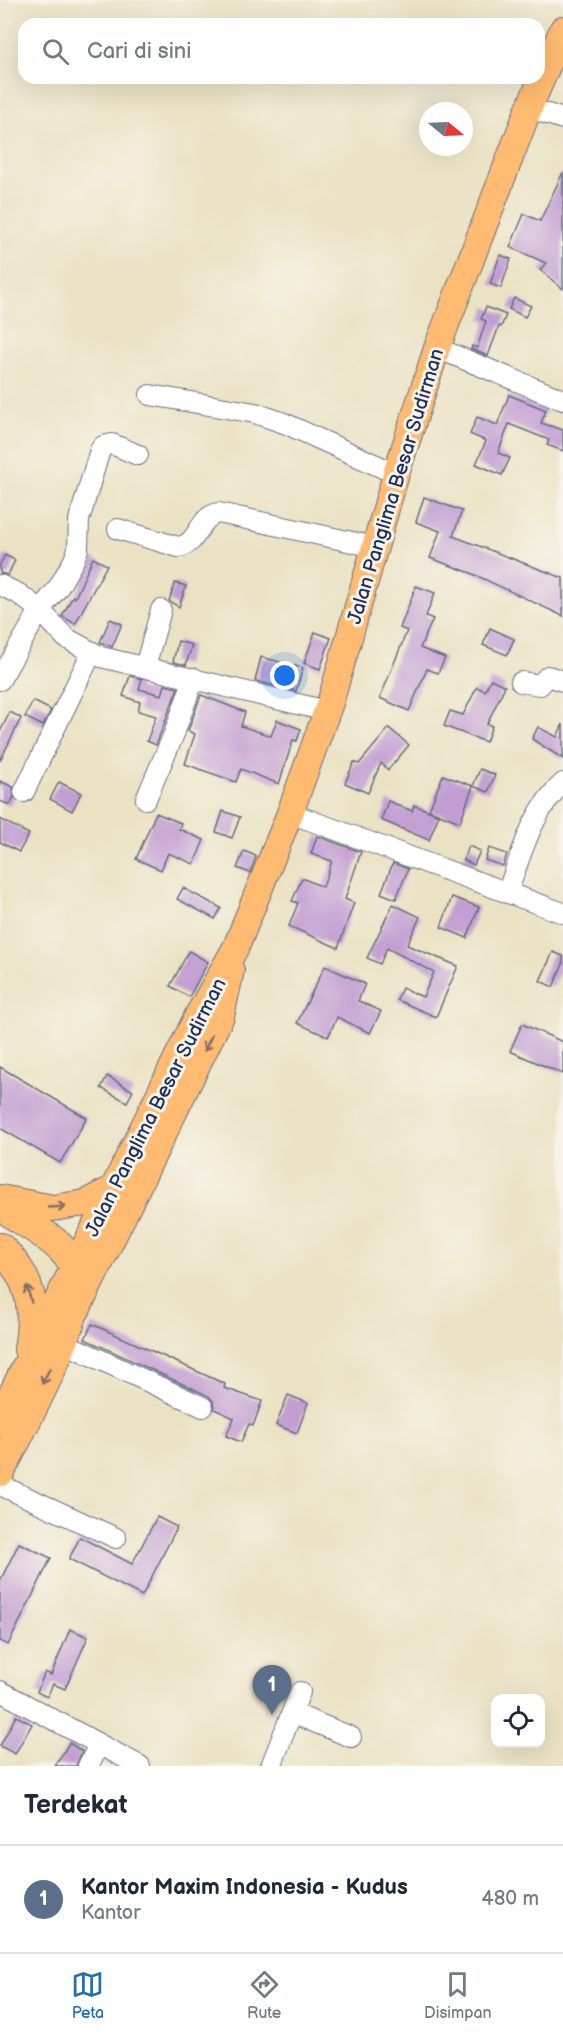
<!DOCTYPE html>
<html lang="id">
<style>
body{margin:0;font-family:"Balsamiq Sans",sans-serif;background:#f2f2f3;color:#1f2937}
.controls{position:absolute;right:18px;bottom:18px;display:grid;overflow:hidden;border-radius:12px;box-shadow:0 6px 24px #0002}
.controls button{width:54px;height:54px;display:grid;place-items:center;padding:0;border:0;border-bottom:2px solid #e0e1e3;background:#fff;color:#1f2937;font:30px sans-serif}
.compass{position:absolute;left:419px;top:102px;width:54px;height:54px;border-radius:50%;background:#fff;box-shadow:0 6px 24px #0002;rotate:109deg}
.you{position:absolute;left:285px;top:676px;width:21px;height:21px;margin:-15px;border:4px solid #fff;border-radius:50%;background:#1a73e8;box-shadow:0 0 0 9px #1a73e833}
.badge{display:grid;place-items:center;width:39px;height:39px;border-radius:50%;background:#1f6fb2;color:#fff;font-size:20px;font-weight:700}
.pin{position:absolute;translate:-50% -50px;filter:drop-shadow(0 2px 3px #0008)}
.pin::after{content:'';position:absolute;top:32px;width:21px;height:18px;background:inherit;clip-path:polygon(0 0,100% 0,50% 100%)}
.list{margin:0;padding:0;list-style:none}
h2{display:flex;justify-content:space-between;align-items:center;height:78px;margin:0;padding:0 24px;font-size:26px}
h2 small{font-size:20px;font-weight:400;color:#747a83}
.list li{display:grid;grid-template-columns:39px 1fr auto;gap:18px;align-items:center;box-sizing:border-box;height:108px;padding:0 24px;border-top:2px solid #e0e1e3}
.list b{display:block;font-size:22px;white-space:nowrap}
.list p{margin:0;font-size:20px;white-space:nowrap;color:#747a83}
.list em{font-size:20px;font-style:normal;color:#747a83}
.icon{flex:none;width:33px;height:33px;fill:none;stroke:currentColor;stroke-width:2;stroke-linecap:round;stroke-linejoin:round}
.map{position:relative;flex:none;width:563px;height:1766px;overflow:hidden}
.search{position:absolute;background:#fff;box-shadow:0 6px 24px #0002;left:18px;right:18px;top:18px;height:66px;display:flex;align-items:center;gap:15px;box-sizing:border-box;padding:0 21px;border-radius:18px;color:#747a83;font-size:22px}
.sheet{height:186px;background:#fff}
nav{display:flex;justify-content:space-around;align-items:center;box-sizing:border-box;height:84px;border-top:2px solid #e0e1e3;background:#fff;font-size:16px;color:#747a83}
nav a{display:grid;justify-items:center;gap:3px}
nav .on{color:#1f6fb2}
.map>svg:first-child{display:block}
.building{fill:#c39ed3}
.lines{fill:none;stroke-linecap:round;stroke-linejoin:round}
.minor-casing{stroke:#646e81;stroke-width:22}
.major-casing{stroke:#646e81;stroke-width:28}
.highway-casing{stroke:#646e81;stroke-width:32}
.minor{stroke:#fff;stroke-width:20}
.major{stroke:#febb71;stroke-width:26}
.highway{stroke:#febb71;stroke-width:30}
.oneway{stroke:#816e67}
.labels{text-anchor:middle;stroke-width:6;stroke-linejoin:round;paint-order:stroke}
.street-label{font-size:20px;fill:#1b2f5e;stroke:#f7f3e8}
</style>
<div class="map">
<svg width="563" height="1766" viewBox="0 0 563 1766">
<rect width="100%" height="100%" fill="#f7f3e8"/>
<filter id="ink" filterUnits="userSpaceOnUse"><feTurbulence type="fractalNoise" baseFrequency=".0167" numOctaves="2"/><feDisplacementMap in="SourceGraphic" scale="12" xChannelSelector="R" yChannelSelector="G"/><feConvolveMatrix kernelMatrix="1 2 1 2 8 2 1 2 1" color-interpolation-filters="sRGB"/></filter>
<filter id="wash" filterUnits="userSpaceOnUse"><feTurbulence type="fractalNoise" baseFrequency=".008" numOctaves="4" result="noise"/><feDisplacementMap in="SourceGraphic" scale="24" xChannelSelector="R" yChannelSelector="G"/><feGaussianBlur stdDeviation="1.35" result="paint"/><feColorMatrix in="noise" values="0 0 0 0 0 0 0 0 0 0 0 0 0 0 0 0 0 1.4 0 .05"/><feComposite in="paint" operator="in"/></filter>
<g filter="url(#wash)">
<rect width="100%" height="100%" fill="#ebe2c3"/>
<g id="blocks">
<!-- building -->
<g class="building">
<polygon points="563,172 563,289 540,270 546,263 510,247 524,214 540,221"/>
<polygon points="500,255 511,259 501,288 490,284"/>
<polygon points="514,298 531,306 525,317 509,309"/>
<polygon points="486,307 506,315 501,327 499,326 488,356 471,349 472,346 477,348 486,321 481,319"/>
<polygon points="509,395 546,410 541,423 563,430 563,451 547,445 549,440 509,424 498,453 510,458 502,475 476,464 486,441 470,434 477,417 497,425"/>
<polygon points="424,497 462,511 453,536 563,578 563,616 471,573 430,558 440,531 416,522"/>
<polygon points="5,555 15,560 8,575 0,573 0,564"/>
<polygon points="93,558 107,565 75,624 62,616 73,596 75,598"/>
<polygon points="175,583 186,586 179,607 169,601"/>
<polygon points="416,586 435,593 426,616 433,619 420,648 445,658 438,673 427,669 409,711 380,698 407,631 400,628"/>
<polygon points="110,619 122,624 112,647 100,642"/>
<polygon points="490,628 514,639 507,655 483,645"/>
<polygon points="315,632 331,638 320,669 304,663"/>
<polygon points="178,641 192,645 186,665 173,662"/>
<polygon points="261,657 303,668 296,691 255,681"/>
<polygon points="130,676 142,679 139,689 162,695 165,685 178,688 156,745 147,741 156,716 138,711 140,702 123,696"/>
<polygon points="491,679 505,686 487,724 492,726 486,742 444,726 450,711 463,715 477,687 485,691"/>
<polygon points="201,695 245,712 241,726 271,736 277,720 301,729 297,741 293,740 279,784 241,769 236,782 185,764 195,734 188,731"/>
<polygon points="33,701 51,710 43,726 25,717"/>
<polygon points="10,712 21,718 0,761 0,732"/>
<polygon points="563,724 563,759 532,739 538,727 557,737"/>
<polygon points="389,728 409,745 388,770 381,763 368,793 345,783 354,762 359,764"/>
<polygon points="480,769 495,775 488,792 473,786 460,822 429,810 443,775 473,786"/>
<polygon points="0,781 13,787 14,797 10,805 0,801"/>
<polygon points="59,782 81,793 72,811 50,799"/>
<polygon points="388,801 412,811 414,805 439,815 429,840 381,820"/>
<polygon points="223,811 240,817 232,838 216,832"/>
<polygon points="156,813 181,823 179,829 204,840 194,864 168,853 161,870 136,859"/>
<polygon points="0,819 29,834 19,852 0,842"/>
<polygon points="317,836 361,852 345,899 354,903 338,948 289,926 298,903 292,901 302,878 323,887 332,861 311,854"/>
<polygon points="469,846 480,851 474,865 463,860"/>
<polygon points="489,848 507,854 503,866 485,860"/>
<polygon points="244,851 256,856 250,873 237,868"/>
<polygon points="393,863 408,869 396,899 381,893"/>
<polygon points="183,888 221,908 215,919 177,899"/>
<polygon points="452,897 479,907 467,938 441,927"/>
<polygon points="393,904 420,917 407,945 458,966 436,1017 397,1000 402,988 423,997 434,972 387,948 380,964 367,958"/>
<polygon points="189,951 208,962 189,997 170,986"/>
<polygon points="553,952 563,956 563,964 553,987 540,981"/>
<polygon points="325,966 365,984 358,1001 381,1011 370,1033 337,1017 328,1037 297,1023"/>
<polygon points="522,1024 563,1042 563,1074 510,1051"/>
<polygon points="0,1067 87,1118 60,1163 0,1128"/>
<polygon points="107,1076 133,1091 127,1102 101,1088"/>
<polygon points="92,1324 225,1384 224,1388 262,1401 253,1426 249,1424 241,1442 226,1436 234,1418 214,1409 213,1401 209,1396 85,1339"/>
<polygon points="288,1395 308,1403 297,1433 276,1425"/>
<polygon points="157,1517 177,1527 142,1596 69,1559 80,1537 132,1564"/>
<polygon points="19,1543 51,1558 8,1645 0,1641 0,1581"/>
<polygon points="70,1629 88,1637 65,1689 53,1684 47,1697 37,1692 45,1672 51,1675"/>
<polygon points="16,1716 32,1724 15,1754 0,1746"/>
<polygon points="69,1743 82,1751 76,1766 55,1766"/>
</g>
</g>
</g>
<g filter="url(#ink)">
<use href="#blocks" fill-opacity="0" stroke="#646e81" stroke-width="1.5"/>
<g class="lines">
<defs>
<g id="minor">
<polyline points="529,108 563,119"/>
<polyline points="437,348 563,400"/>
<polyline points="150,395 255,413 284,423 396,474"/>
<path d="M118,529L178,547C199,545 198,516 219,513L375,547"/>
<polyline points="0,585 19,594 40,610 66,638 101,657 327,711"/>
<polyline points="145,667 161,610"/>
<polyline points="0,680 40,610 58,588 74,560 78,549 79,520 100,450 103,446 112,444 138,455"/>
<polyline points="521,682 540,685 548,676 563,681"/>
<polyline points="24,792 92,652"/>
<polyline points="146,799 174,734 194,678"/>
<polyline points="290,813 563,913"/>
<path d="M507,893C521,856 532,810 563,783"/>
<polyline points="62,1342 203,1407"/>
<polyline points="0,1485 116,1538"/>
<polyline points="0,1691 140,1766"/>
<polyline points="292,1713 351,1737"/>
<polyline points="88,1766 99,1745"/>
<polyline points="271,1766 300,1692"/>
</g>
<g id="major">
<polyline points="0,1198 53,1208 85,1203 114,1188"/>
<polyline points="75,1267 198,1015 236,947 290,813 331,700 396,474 437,348 529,108 563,29"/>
<polyline points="77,1310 221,1016 231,970"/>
</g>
<g id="highway">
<path d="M0,1204C23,1224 63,1239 76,1269C92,1305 18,1433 0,1471"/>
<path d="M0,1248C32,1278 36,1307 29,1349"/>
<polyline points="0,1422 70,1279"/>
</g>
</defs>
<!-- minor casing -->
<use href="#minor" class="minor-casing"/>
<!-- major casing -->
<use href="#major" class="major-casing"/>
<!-- highway casing -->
<use href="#highway" class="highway-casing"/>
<!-- minor -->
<use href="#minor" class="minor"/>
<!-- major -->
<use href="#major" class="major"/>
<!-- highway -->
<use href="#highway" class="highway"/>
</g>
<!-- one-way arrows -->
<defs><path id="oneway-shaft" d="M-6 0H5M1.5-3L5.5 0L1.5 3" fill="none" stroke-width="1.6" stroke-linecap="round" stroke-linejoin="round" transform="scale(1.5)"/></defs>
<g class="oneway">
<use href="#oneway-shaft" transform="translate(208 1043) rotate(116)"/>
<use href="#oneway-shaft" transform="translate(57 1207) rotate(-3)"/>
<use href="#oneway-shaft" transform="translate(29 1294) rotate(-106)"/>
<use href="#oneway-shaft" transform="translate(46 1376) rotate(116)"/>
</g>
</g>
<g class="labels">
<!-- street labels -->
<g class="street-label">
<text transform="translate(395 486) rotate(-73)" y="7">Jalan Panglima Besar Sudirman</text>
<text transform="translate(155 1107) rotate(-63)" y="7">Jalan Panglima Besar Sudirman</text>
</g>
</g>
</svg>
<div class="controls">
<button><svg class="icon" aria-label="locate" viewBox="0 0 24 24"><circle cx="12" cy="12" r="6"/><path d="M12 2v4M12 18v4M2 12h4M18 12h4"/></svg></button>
</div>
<svg class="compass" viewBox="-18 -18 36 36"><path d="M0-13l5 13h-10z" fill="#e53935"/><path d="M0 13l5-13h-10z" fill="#747a83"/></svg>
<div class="you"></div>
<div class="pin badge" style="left:272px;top:1715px;background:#5c6f8a">1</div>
<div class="search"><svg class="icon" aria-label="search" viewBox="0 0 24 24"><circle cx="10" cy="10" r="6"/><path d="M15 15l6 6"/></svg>Cari di sini</div>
</div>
<section class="sheet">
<h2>Terdekat<small></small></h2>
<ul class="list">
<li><span class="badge" style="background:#5c6f8a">1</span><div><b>Kantor Maxim Indonesia - Kudus</b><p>Kantor</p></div><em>480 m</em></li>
</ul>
</section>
<nav>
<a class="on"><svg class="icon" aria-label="map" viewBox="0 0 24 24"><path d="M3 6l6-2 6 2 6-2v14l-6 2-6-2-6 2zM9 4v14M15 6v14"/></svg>Peta</a>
<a><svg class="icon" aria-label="directions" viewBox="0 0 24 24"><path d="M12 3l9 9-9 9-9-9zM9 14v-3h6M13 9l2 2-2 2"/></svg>Rute</a>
<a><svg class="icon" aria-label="saved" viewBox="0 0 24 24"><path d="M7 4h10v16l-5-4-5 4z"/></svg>Disimpan</a>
</nav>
